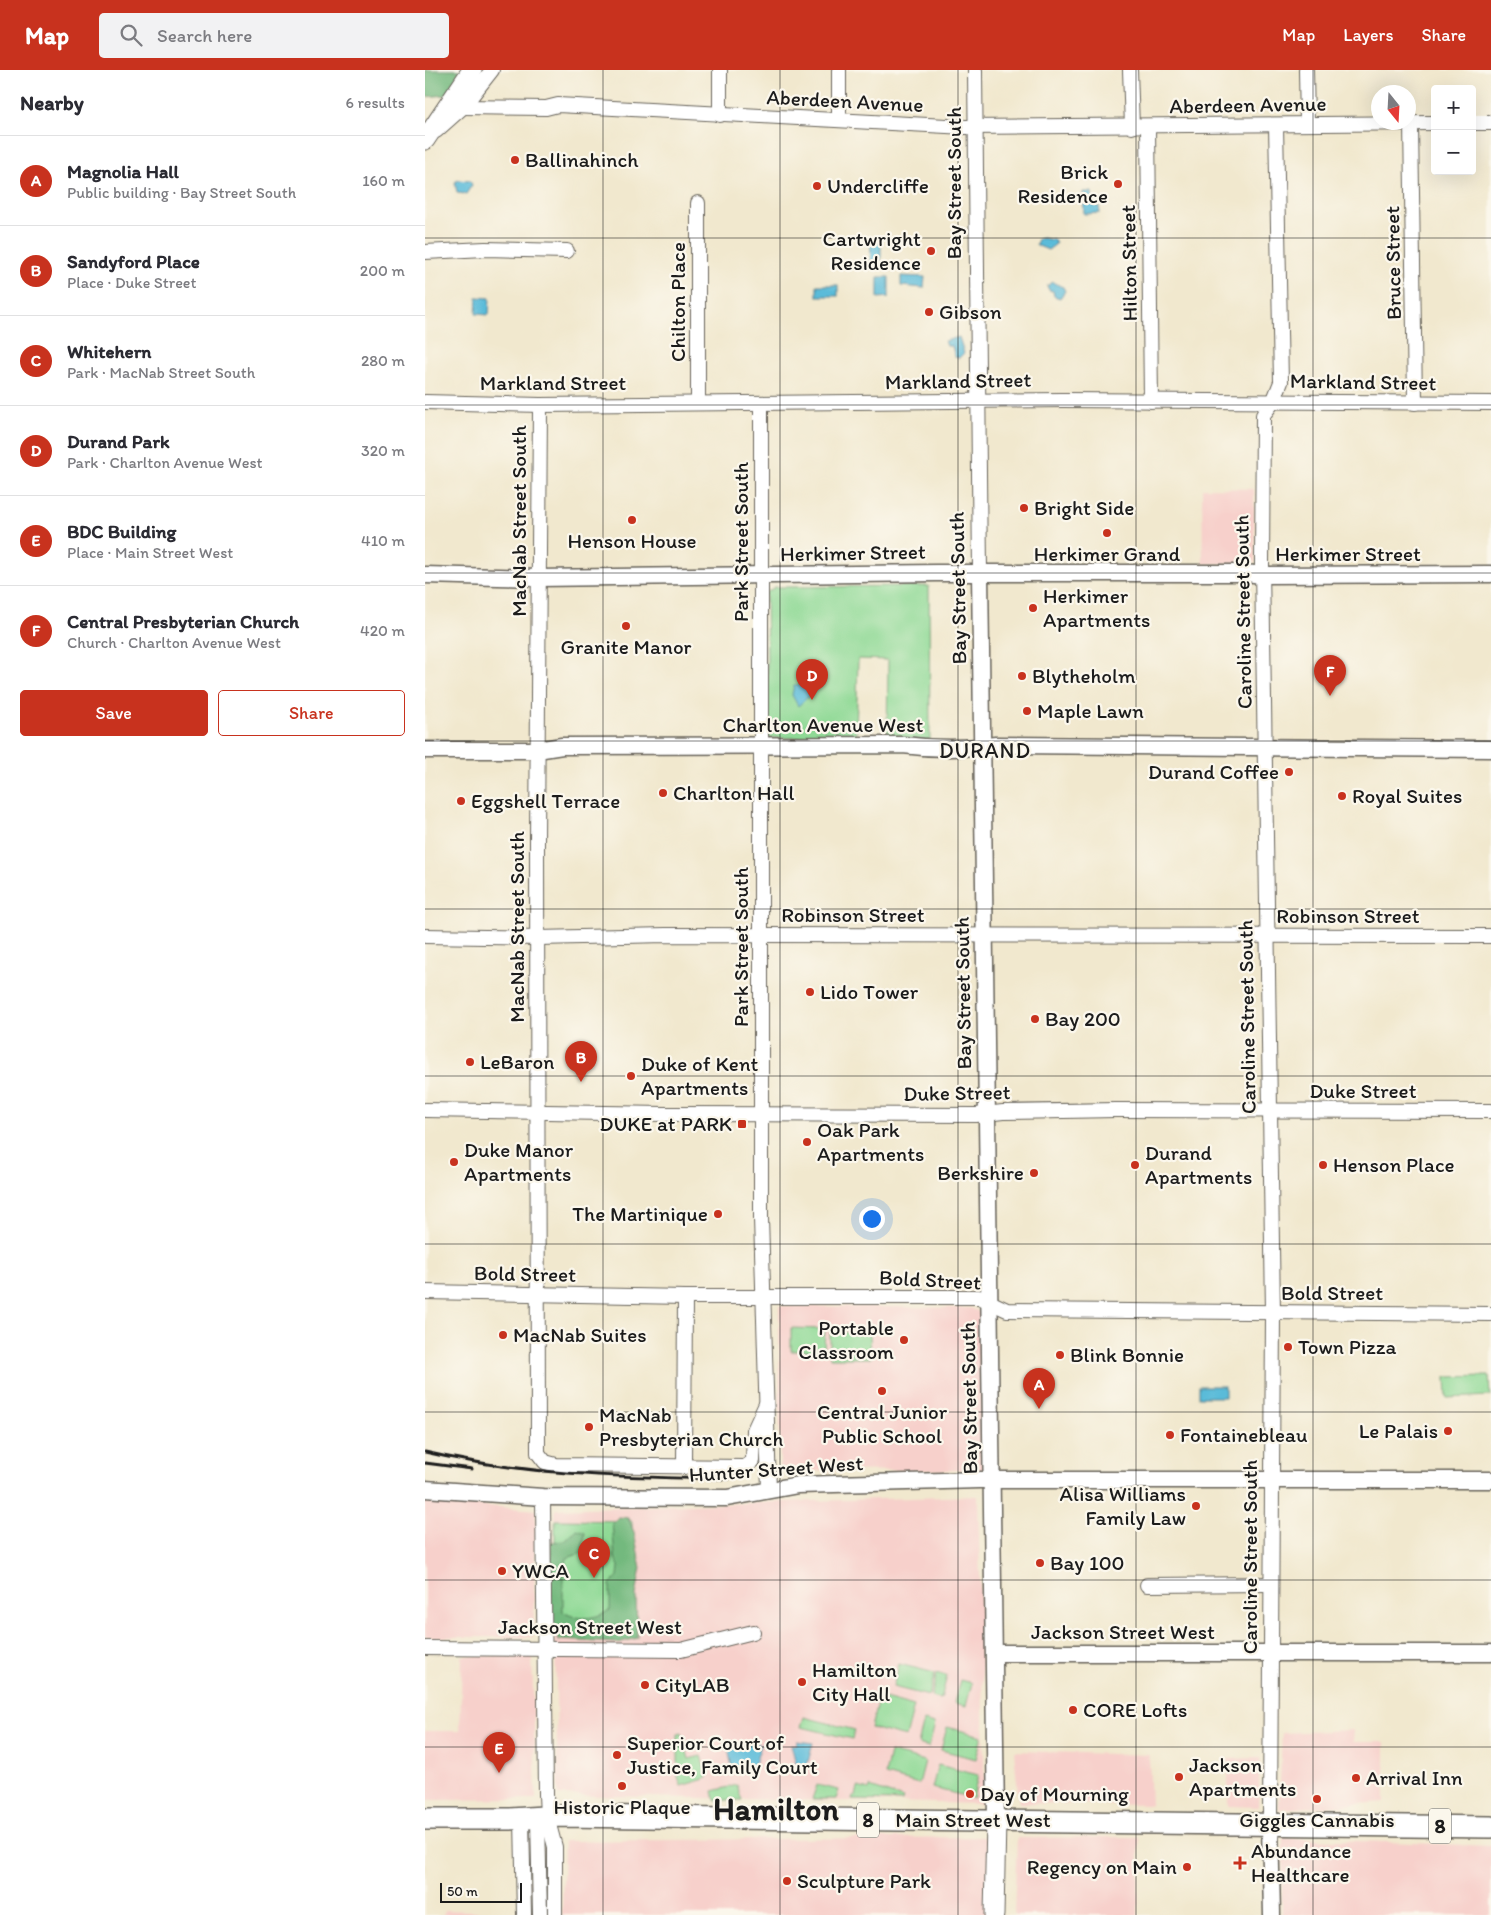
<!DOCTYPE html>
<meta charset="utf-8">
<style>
body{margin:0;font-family:Itim,sans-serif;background:#f2f2f3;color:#2b2b33}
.controls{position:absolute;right:15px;top:15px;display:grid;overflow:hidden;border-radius:5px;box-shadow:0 5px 20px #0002}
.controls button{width:45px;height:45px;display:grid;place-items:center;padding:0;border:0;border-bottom:1px solid #e1e1e2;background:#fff;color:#2b2b33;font:25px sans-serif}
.compass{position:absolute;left:946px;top:15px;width:45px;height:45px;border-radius:50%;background:#fff;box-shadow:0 5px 20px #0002;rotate:162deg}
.scale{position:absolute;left:15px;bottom:12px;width:82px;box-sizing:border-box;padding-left:5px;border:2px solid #1c1c1c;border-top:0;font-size:14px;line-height:18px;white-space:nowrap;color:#1c1c1c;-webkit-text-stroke:4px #fbf7ec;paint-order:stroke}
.you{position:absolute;left:446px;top:1148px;width:18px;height:18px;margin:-12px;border:4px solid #fff;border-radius:50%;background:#1a73e8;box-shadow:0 0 0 8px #1a73e833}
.badge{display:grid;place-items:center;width:32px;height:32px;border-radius:50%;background:#c8321e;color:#fff;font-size:16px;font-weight:700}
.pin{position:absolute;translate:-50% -41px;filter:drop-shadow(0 1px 2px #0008)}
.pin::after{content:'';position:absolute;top:26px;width:18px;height:15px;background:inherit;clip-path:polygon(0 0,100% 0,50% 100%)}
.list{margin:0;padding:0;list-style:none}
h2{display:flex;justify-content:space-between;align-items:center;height:65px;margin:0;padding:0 20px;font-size:21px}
h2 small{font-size:16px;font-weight:400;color:#7c7c81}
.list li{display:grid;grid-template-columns:32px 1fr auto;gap:15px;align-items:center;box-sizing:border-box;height:90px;padding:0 20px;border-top:1px solid #e1e1e2}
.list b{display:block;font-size:19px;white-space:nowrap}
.list p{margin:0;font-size:16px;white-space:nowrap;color:#7c7c81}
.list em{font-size:16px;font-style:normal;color:#7c7c81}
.actions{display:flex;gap:10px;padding:15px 20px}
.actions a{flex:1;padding:11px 0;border:1px solid #c8321e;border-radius:5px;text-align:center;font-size:18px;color:#c8321e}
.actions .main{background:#c8321e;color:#fff}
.icon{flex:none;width:28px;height:28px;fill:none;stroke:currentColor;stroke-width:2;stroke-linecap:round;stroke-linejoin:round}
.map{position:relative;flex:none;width:1066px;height:1845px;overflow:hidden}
header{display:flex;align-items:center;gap:30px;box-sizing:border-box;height:70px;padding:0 25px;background:#c8321e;color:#fff}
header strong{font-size:24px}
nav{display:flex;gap:28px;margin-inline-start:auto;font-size:18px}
.search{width:350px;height:45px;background:#f2f2f3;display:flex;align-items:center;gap:12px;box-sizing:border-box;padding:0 18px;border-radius:5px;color:#7c7c81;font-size:19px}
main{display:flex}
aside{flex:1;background:#fff}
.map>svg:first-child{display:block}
.built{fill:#f7d0cb}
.green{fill:#8fd995;stroke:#567a58}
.forest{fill:#73b97e;stroke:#486a4d}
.water{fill:#5abbd9;stroke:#3b6c7a}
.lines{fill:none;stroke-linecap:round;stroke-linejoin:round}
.minor-casing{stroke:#67635a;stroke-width:16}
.tertiary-casing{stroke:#67635a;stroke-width:19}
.secondary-casing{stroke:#67635a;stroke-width:21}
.primary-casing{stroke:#67635a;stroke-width:24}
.minor{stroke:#fff;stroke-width:14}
.tertiary{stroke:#fff;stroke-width:16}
.secondary{stroke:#fff;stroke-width:19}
.primary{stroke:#fff;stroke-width:21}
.rail{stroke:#1c1c1c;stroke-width:3}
.grid{fill:none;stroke:#1c1c1c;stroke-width:1;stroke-opacity:0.55}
.poi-dot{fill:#c8321e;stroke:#fbf7ec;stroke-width:2}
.labels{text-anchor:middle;stroke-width:4.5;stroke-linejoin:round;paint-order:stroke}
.shield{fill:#fbf7ec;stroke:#5f5e5a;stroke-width:1}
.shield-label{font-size:20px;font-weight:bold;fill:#1c1c1c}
.street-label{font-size:21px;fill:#1c1c1c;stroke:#fbf7ec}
.poi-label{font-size:21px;fill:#1c1c1c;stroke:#fbf7ec;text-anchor:start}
.neighbourhood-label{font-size:22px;letter-spacing:1px;fill:#1c1c1c;stroke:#fbf7ec}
.town-label{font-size:31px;font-weight:bold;fill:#1c1c1c;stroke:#fbf7ec}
</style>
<header>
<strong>Map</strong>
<div class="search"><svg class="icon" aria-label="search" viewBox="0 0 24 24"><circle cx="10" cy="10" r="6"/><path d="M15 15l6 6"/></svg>Search here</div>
<nav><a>Map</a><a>Layers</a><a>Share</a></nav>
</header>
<main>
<aside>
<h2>Nearby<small>6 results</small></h2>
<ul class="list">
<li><span class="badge">A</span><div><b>Magnolia Hall</b><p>Public building · Bay Street South</p></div><em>160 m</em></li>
<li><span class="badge">B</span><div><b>Sandyford Place</b><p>Place · Duke Street</p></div><em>200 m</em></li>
<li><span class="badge">C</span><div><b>Whitehern</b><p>Park · MacNab Street South</p></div><em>280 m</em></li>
<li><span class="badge">D</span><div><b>Durand Park</b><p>Park · Charlton Avenue West</p></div><em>320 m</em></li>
<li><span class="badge">E</span><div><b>BDC Building</b><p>Place · Main Street West</p></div><em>410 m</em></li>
<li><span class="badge">F</span><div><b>Central Presbyterian Church</b><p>Church · Charlton Avenue West</p></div><em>420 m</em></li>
</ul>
<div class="actions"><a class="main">Save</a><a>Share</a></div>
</aside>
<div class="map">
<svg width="1066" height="1845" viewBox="0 0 1066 1845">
<rect width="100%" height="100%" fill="#fbf7ec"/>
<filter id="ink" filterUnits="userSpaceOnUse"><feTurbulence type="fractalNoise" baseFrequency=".02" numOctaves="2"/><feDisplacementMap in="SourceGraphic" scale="10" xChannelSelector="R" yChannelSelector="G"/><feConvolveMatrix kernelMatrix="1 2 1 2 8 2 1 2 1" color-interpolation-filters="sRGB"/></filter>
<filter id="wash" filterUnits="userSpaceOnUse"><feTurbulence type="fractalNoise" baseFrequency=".0096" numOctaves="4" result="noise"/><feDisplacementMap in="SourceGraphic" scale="20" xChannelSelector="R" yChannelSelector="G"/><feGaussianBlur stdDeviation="1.12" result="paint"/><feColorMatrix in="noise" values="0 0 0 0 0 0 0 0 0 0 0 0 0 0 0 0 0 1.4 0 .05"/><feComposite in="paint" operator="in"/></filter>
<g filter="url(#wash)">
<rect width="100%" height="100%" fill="#f1e8ce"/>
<!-- built -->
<g class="built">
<polygon points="777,418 829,419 830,493 778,494"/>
<polygon points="354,1236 546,1238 558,1244 560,1400 357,1401 355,1398"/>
<polygon points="553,1426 560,1734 133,1725 130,1565 210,1567 207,1451 130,1450 131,1439"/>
<polygon points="0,1431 111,1440 108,1567 0,1567"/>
<polygon points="107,1585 111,1729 0,1730 0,1661 35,1661 37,1586"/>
<polygon points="929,1660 928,1672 960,1672 960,1732 854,1739 857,1663"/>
<polygon points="589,1681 724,1685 726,1735 594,1733"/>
<polygon points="835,1688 833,1737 803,1736 803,1689"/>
<polygon points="564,1767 563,1845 137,1845 139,1771"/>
<polygon points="714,1767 713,1845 589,1845 592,1768"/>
<polygon points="858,1768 1066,1776 1066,1845 857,1845"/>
<polygon points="19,1840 71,1842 72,1845 18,1845"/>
</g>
<!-- green -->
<g class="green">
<polygon points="504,516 505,670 462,669 463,590 433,589 431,668 343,668 341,523 350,517"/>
<polygon points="366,1258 400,1259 399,1281 366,1281"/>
<polygon points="405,1262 445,1263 446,1288 405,1288"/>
<polygon points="1064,1306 1065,1326 1022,1328 1021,1307"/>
<polygon points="130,1450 207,1451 210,1567 130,1565"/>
<polygon points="474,1594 510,1603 504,1626 468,1617"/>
<polygon points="512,1603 522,1606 516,1629 506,1627"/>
<polygon points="535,1610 547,1613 541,1636 529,1633"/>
<polygon points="460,1628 489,1636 481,1667 446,1658 452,1633 456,1634"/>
<polygon points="379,1647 430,1660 427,1669 376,1657"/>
<polygon points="499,1651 510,1654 504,1677 493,1674"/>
<polygon points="522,1657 557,1666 551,1689 516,1680"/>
<polygon points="257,1663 264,1689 276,1686 283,1708 256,1716 253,1708 253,1664"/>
<polygon points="465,1682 500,1691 494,1714 460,1705"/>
<polygon points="513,1695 553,1705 548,1728 507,1718"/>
<polygon points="312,1715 317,1730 290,1730 288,1721"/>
<polygon points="392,1715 414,1720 411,1729 387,1729"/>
<polygon points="433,1717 444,1720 445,1717 478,1728 477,1731 427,1730 428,1726 431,1726"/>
</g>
<!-- forest -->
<g class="forest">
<polygon points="0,0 35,0 21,25 0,27"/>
<path d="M194,1447L203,1448L209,1462L216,1498L211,1525L212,1568L193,1573L134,1570L131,1556L124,1551L126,1472L140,1471L152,1460L160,1463L157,1483L142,1488L138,1507V1542C154,1551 170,1549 185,1540V1514L193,1506L194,1496L190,1488L187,1453Z"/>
</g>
<!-- water -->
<g class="water">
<polygon points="33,110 45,111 47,115 41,124 32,123 30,112"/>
<polygon points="658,122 667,122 668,136 674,136 675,143 659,144"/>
<polygon points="617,168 629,170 631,174 623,180 611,175 613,169"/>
<polygon points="446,171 456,172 456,195 445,195"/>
<polygon points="476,206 500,207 499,218 476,216"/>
<polygon points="453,207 464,207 464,227 453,228"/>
<polygon points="627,212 638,217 640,221 635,228 629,226 628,221 624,220 622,216"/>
<rect x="392" y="215" width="21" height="11"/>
<polygon points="52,227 65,228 64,245 51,244"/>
<polygon points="534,267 539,283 534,288 530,287 527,276 522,276 520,271"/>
<polygon points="369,615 390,615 391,620 373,636 367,625"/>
<rect x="774" y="1316" width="26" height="11"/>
<polygon points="372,1671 388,1673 382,1696 371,1694 366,1674 371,1675"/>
<polygon points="331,1672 333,1675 336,1675 330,1694 308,1701 303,1679"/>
</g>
</g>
<g filter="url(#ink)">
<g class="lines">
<defs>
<g id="minor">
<polyline points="295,0 295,45"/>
<polyline points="414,0 414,50"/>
<polyline points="550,0 555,503"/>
<polyline points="705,0 707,57"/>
<polyline points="881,0 882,54"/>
<polyline points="38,37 121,38 133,35 540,57 1010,53"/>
<polyline points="986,53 990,333"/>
<polyline points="1047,53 1066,53"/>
<polyline points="723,56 726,331"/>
<polyline points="11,61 38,37 67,0"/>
<polyline points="273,133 273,332"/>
<polyline points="0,182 60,179 142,181"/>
<polyline points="0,332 115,335 638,330 1066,333"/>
<polyline points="336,333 336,1148 344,1420"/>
<polyline points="115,335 112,772 113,1383 120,1392 131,1395 320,1397 328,1391 329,1360 341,1334"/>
<polyline points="0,866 113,868 241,865 1066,866"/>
<polyline points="0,1040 239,1044 551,1045 578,1042 691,1040 1066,1041"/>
<polyline points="0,1222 260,1227 554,1227 582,1240 1066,1244"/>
<polyline points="259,1397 260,1227"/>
<polyline points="118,1427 121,1724 122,1747 130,1777 130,1845"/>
<polyline points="722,1515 845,1514"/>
<polyline points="0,1578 256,1580 328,1562"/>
<polyline points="113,1748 115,1845"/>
<polyline points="97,1749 99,1845"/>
<polyline points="845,1754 848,1243 837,494 838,345 848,332 856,312 851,55"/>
</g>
<g id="tertiary">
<polyline points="555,503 571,1751"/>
<polyline points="0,505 113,508 511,503 821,503 837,505 1066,504"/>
<path d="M0,680H112L137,676L478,675C509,679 541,679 571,675C736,675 901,677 1066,679"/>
<polyline points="0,1419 118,1427 302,1428 373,1415 555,1410 1066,1410"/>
<polyline points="570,1583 1066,1583"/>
<polyline points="845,1754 847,1845"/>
</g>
<g id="secondary">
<polyline points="0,70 47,0"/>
<polyline points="569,1845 571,1751"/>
</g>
<polyline id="primary" points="0,1749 85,1749 136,1746 1066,1757"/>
</defs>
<!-- minor casing -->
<use href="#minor" class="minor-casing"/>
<!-- tertiary casing -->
<use href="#tertiary" class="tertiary-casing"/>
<!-- secondary casing -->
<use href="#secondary" class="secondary-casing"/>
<!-- primary casing -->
<use href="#primary" class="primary-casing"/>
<!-- minor -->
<use href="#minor" class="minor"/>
<!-- tertiary -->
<use href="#tertiary" class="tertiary"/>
<!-- secondary -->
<use href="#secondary" class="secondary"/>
<!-- primary -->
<use href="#primary" class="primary"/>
<!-- rail -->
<g class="rail">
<path d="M0,1382C103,1406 199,1407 304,1409"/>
<polyline points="0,1393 47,1399"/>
</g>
</g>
</g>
<!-- grid -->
<path class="grid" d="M178,0V1845M355,0V1845M533,0V1845M711,0V1845M888,0V1845M0,168H1066M0,335H1066M0,503H1066M0,671H1066M0,839H1066M0,1006H1066M0,1174H1066M0,1342H1066M0,1510H1066M0,1677H1066"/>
<!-- markers -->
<g class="poi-dot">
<circle cx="90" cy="90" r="5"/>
<circle cx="693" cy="114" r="5"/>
<circle cx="392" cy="116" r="5"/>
<circle cx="506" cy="181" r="5"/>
<circle cx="504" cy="242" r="5"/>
<circle cx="599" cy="438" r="5"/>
<circle cx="207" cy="450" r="5"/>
<circle cx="682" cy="463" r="5"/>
<circle cx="608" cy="538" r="5"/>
<circle cx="201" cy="556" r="5"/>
<circle cx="597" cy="606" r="5"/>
<circle cx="602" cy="641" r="5"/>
<circle cx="864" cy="702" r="5"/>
<circle cx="238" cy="723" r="5"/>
<circle cx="917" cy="726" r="5"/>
<circle cx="36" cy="731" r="5"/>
<circle cx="385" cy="922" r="5"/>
<circle cx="610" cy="949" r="5"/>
<circle cx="45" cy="992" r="5"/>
<circle cx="206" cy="1006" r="5"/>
<rect x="312" y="1049" width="10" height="10" rx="2.5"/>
<circle cx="382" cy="1072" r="5"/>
<circle cx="29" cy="1092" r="5"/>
<circle cx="710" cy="1095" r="5"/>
<circle cx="898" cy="1095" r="5"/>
<circle cx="609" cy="1103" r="5"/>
<circle cx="293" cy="1144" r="5"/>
<circle cx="78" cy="1265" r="5"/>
<circle cx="479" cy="1270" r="5"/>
<circle cx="863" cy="1277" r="5"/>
<circle cx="635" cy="1285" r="5"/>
<circle cx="457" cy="1321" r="5"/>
<circle cx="164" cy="1357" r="5"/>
<circle cx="1023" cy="1361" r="5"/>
<circle cx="745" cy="1365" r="5"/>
<circle cx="771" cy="1436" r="5"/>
<circle cx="615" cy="1493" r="5"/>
<circle cx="77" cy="1501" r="5"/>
<circle cx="377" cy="1612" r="5"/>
<circle cx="220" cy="1615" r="5"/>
<circle cx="648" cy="1640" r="5"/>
<circle cx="192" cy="1685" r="5"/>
<circle cx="754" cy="1707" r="5"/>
<circle cx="931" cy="1708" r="5"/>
<circle cx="197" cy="1716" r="5"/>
<circle cx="545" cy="1724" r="5"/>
<circle cx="892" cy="1729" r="5"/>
<path d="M812.5 1785.5h5v5h5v5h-5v5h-5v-5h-5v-5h5z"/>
<circle cx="762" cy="1797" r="5"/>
<circle cx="362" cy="1811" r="5"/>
</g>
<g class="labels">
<!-- shield labels -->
<g class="shield">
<rect x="432" y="1732.5" width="22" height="35" rx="4"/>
<rect x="1004" y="1738.5" width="22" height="35" rx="4"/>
</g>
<g class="shield-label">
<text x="443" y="1757">8</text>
<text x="1015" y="1763">8</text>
</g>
<!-- street labels -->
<g class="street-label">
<text transform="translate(420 31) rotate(3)" y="7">Aberdeen Avenue</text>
<text transform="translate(823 35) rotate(-1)" y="7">Aberdeen Avenue</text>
<text transform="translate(529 113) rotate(-90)" y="7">Bay Street South</text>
<text transform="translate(704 193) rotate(-91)" y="7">Hilton Street</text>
<text transform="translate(968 193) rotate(-91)" y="7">Bruce Street</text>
<text transform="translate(253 232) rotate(-90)" y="7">Chilton Place</text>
<text transform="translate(533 311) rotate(-1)" y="7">Markland Street</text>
<text transform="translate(938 312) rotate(1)" y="7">Markland Street</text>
<text x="128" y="320">Markland Street</text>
<text transform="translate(94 451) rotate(-90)" y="7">MacNab Street South</text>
<text transform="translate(316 472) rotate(-90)" y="7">Park Street South</text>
<text transform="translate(428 483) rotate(-1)" y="7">Herkimer Street</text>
<text x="923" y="491">Herkimer Street</text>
<text transform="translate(533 518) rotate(-91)" y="7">Bay Street South</text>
<text transform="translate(818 542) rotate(-91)" y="7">Caroline Street South</text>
<text x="398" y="662">Charlton Avenue West</text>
<text x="428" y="852">Robinson Street</text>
<text x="923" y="853">Robinson Street</text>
<text transform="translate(92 857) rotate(-90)" y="7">MacNab Street South</text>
<text transform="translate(316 877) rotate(-90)" y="7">Park Street South</text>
<text transform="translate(538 923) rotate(-91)" y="7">Bay Street South</text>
<text transform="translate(822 947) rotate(-91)" y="7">Caroline Street South</text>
<text x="938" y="1028">Duke Street</text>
<text transform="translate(532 1023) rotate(-1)" y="7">Duke Street</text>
<text transform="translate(100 1204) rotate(1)" y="7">Bold Street</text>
<text transform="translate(505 1210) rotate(3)" y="7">Bold Street</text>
<text x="907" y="1230">Bold Street</text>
<text transform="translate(544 1328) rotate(-91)" y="7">Bay Street South</text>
<text transform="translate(351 1399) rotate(-4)" y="7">Hunter Street West</text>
<text transform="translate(825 1487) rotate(-90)" y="7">Caroline Street South</text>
<text x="165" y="1564">Jackson Street West</text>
<text x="698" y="1569">Jackson Street West</text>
<text x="548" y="1757">Main Street West</text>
</g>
<!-- poi labels -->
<g class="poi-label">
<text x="100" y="97">Ballinahinch</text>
<text x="683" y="109" text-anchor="end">Brick<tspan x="683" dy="24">Residence</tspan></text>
<text x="402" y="123">Undercliffe</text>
<text x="496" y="176" text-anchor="end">Cartwright<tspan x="496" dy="24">Residence</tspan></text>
<text x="514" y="249">Gibson</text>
<text x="609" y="445">Bright Side</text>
<text x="207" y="478" text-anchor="middle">Henson House</text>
<text x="682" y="491" text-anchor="middle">Herkimer Grand</text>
<text x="618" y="533">Herkimer<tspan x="618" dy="24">Apartments</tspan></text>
<text x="201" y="584" text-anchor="middle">Granite Manor</text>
<text x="607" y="613">Blytheholm</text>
<text x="612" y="648">Maple Lawn</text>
<text x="854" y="709" text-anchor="end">Durand Coffee</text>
<text x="248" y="730">Charlton Hall</text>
<text x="927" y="733">Royal Suites</text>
<text x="46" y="738">Eggshell Terrace</text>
<text x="395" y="929">Lido Tower</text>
<text x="620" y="956">Bay 200</text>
<text x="55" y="999">LeBaron</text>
<text x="216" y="1001">Duke of Kent<tspan x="216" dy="24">Apartments</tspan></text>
<text x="307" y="1061" text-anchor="end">DUKE at PARK</text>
<text x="392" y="1067">Oak Park<tspan x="392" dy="24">Apartments</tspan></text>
<text x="39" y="1087">Duke Manor<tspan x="39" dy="24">Apartments</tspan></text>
<text x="720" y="1090">Durand<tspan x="720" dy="24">Apartments</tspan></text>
<text x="908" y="1102">Henson Place</text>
<text x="599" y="1110" text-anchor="end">Berkshire</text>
<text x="283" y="1151" text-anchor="end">The Martinique</text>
<text x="469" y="1265" text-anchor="end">Portable<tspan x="469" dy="24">Classroom</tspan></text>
<text x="88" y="1272">MacNab Suites</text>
<text x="873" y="1284">Town Pizza</text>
<text x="645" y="1292">Blink Bonnie</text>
<text x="457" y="1349" text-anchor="middle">Central Junior<tspan x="457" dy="24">Public School</tspan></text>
<text x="174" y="1352">MacNab<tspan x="174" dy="24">Presbyterian Church</tspan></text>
<text x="1013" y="1368" text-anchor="end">Le Palais</text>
<text x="755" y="1372">Fontainebleau</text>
<text x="761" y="1431" text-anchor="end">Alisa Williams<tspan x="761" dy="24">Family Law</tspan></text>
<text x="625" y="1500">Bay 100</text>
<text x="87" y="1508">YWCA</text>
<text x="387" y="1607">Hamilton<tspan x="387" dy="24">City Hall</tspan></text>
<text x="230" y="1622">CityLAB</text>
<text x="658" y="1647">CORE Lofts</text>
<text x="202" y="1680">Superior Court of<tspan x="202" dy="24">Justice, Family Court</tspan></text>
<text x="764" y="1702">Jackson<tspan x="764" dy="24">Apartments</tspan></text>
<text x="941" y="1715">Arrival Inn</text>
<text x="555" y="1731">Day of Mourning</text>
<text x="197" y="1744" text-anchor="middle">Historic Plaque</text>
<text x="892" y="1757" text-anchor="middle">Giggles Cannabis</text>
<text x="826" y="1788">Abundance<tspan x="826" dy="24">Healthcare</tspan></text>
<text x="752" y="1804" text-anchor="end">Regency on Main</text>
<text x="372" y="1818">Sculpture Park</text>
</g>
<!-- neighbourhood labels -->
<g class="neighbourhood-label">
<text x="560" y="688">DURAND</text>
</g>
<!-- town labels -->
<g class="town-label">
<text x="351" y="1750">Hamilton</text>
</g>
</g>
</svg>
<div class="controls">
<button>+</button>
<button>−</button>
</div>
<svg class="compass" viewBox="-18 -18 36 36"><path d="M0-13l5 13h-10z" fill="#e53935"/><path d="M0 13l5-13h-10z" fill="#7c7c81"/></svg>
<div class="scale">50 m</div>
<div class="you"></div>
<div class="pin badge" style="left:614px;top:1339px">A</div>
<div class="pin badge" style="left:156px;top:1012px">B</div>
<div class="pin badge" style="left:169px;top:1508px">C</div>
<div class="pin badge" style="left:387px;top:630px">D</div>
<div class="pin badge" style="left:74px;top:1703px">E</div>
<div class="pin badge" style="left:905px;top:626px">F</div>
</div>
</main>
